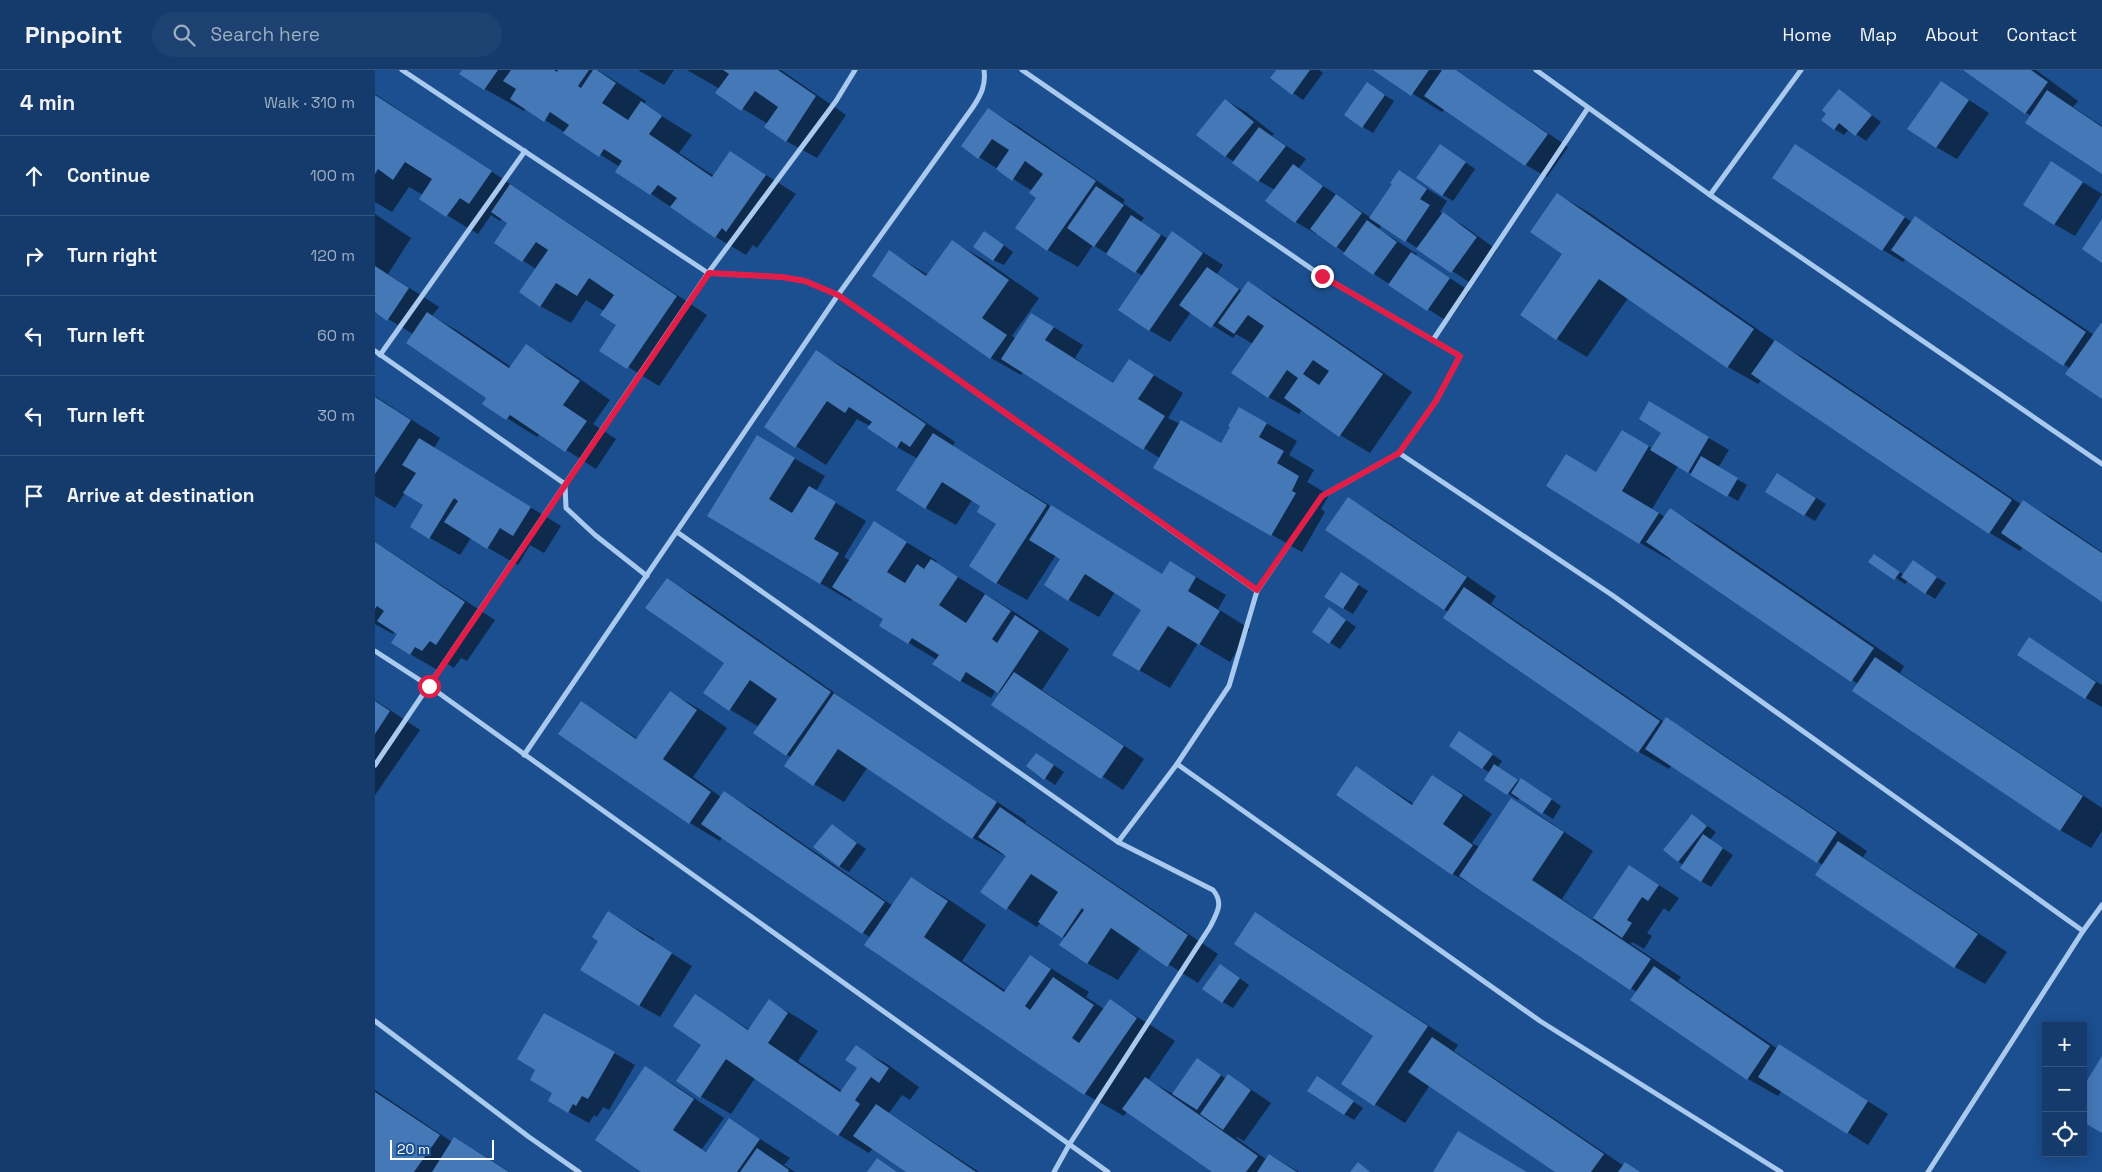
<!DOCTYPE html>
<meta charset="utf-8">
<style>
body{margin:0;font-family:"Space Grotesk",sans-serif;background:#1d4271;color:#f1f3f6}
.controls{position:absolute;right:15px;bottom:15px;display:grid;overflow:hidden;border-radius:0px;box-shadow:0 2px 12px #0003}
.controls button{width:45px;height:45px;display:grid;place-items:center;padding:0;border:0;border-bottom:1px solid #33557e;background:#143b6b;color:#f1f3f6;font:25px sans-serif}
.scale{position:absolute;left:15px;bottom:12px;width:104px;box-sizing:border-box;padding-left:5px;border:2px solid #fff;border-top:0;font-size:14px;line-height:18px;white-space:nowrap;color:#fff;-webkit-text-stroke:4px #1b4f8f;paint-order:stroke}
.stop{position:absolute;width:15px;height:15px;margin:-11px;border:4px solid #e11d48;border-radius:50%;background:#fff}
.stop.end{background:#e11d48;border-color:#fff;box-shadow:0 1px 5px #0008}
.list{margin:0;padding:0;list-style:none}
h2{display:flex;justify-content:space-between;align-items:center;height:65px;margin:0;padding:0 20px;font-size:21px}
h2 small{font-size:16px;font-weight:400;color:#9dadc1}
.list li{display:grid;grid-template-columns:32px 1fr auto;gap:15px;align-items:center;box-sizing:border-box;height:80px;padding:0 20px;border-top:1px solid #33557e}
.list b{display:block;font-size:19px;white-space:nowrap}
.list em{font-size:16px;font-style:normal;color:#9dadc1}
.icon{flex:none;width:28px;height:28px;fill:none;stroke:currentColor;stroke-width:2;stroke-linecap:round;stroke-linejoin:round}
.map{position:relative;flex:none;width:1727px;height:1102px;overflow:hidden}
header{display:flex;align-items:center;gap:30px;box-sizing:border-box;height:70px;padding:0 25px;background:#143b6b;border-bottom:1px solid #33557e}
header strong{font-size:24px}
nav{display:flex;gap:28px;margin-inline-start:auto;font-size:18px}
.search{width:350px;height:45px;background:#1d4271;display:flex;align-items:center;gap:12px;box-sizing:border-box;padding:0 18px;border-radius:28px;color:#9dadc1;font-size:19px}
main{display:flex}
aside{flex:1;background:#143b6b}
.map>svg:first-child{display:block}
.shadow{fill:#0007}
.building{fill:#4478b7;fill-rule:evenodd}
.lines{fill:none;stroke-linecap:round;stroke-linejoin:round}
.street{stroke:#a9c9ee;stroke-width:5}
.route{stroke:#e11d48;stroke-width:6}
</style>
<header>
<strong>Pinpoint</strong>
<div class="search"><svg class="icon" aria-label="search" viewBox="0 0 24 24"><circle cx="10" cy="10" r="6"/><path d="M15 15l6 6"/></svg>Search here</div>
<nav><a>Home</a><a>Map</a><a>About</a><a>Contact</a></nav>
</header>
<main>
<aside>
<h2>4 min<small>Walk · 310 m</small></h2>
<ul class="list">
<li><svg class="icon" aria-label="ahead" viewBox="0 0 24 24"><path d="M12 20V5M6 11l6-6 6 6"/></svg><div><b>Continue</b></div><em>100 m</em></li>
<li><svg class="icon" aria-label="right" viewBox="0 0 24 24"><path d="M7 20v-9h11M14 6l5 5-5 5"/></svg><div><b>Turn right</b></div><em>120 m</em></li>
<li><svg class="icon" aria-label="left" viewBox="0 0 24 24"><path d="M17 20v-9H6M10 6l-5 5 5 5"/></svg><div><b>Turn left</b></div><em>60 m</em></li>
<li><svg class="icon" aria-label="left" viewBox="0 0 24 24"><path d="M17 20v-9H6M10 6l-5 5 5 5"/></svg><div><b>Turn left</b></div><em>30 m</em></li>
<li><svg class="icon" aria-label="arrive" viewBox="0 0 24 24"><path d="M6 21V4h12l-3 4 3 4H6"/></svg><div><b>Arrive at destination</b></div></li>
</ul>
</aside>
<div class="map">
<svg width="1727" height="1102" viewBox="0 0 1727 1102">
<rect width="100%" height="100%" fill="#1b4f8f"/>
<!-- shadow -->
<g class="shadow">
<polygon points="86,0 223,0 271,31 269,35 317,65 304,83 339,106 356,83 421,124 382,178 378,175 371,185 341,167 242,101 245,97 151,38 149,41 110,19"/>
<polygon points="263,0 299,0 289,15"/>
<polygon points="312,0 406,0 471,45 442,88 411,71 393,54 342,23 345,19"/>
<polygon points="903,0 944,0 948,3 928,30 897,8"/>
<polygon points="1000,0 1081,0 1193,77 1172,107 1151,95 1070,39 1067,42"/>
<polygon points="1590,0 1661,0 1703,31 1698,37 1727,56 1727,103 1656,46"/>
<polygon points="1566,12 1614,43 1582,89 1561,77"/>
<polygon points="1002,20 1019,31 998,63 988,57"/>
<polygon points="1464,20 1506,52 1491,71 1474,59 1469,65 1459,59 1453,43"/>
<polygon points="0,24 332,245 284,316 226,280 243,255 229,241 211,230 196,253 165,236 161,199 121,173 134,153 127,148 125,151 116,145 103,164 45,129 48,125 34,117 17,142 0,132"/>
<polygon points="850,30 871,42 899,64 897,66 931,89 923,99 996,148 1025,102 1072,131 1065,142 1089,156 1122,180 1097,214 1007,155 1004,159 1042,184 1040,186 1095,221 1073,252 999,204 943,163 941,164 921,152 892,130 900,120 884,111 823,65"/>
<polygon points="613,39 644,57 750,130 748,133 769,148 766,152 793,169 798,163 848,195 842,204 867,221 873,212 903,230 1037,322 995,383 965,365 927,340 924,344 893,327 878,274 861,264 858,268 816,242 795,272 774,260 768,206 718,175 703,197 673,180 663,127 657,121 604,87"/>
<polygon points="1420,76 1537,152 1540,147 1570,165 1719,265 1727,256 1727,328 1696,299 1531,188 1528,192 1508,180 1399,108"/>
<polygon points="1076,82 1100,99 1078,131 1068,125"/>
<polygon points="1677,93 1727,124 1700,166 1679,154"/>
<polygon points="1182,124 1213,142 1401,272 1431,289 1647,435 1649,432 1679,449 1727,482 1727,531 1648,477 1645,481 1615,463 1387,309 1383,314 1353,297 1253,228 1212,287 1182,269 1189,184"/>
<polygon points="0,144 36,168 13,204 64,237 57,246 83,261 136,297 151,275 182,293 235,330 218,354 241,369 221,399 165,363 162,367 108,333 112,328 38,264 0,241"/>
<polygon points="620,169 638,182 629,195 618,190"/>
<polygon points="577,172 608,189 664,228 637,266 641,269 657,244 708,275 700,288 739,314 754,290 808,323 793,348 847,375 865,338 922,371 914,385 939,400 932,412 954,425 946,439 950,442 927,482 779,398 785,388 648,302 646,305 616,288 515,182 553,205"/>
<polygon points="442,282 472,299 580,372 578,376 788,505 796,492 851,525 843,539 875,559 855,592 823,573 795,618 764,600 768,539 740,522 724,547 694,530 670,515 687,489 681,485 652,530 622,513 623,454 607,436 597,430 581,455 551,438 543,389 522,377 495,356 482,349 451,395 391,357"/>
<polygon points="0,326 65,368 59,378 186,456 169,483 155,475 143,495 96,468 85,485 55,468 50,435 30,423 20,438 0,426"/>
<polygon points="1275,333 1354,380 1343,398 1372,415 1363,431 1303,396 1277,439 1290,447 1295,440 1326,457 1529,596 1525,603 1727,738 1727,761 1716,778 1685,760 1483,614 1297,488 1295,490 1265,473 1222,403 1248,361 1277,378 1288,362"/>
<polygon points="382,367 450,406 441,421 491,451 469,487 475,491 500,453 562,491 560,493 641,543 694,579 667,620 769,689 748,720 618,634 626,623 621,620 616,628 586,611 562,590 534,573 510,549 477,528 476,531 445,513 334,446"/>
<polygon points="1413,410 1451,434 1440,451 1392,422"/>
<polygon points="973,429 1003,446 1121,526 1116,534 1289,652 1291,649 1322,667 1492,781 1488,787 1632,882 1610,914 1580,897 1448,795 1297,695 1294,699 1264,682 1069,539"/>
<polygon points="0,472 120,550 92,591 86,588 79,598 71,593 66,602 35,584 24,564 20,561 18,564 0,554"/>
<polygon points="1495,491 1509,491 1529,505 1547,498 1571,513 1560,529 1533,511 1530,514"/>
<polygon points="292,510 322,527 483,639 651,751 650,753 843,884 823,913 766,877 743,910 712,893 690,868 666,852 662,857 607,822 632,786 629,783 628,785 598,768 492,698 469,732 439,714 417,688 380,663 384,657 354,639 350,593"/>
<polygon points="976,510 993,521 978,544 968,538"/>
<polygon points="964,545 981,557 965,579 939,562"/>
<polygon points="1654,569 1727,615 1727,637 1711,628"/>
<polygon points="296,623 326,640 352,658 318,707 346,727 349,723 379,740 518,836 537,808 576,831 611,855 587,891 631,921 656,886 714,922 711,927 729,939 735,931 774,954 800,971 773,1010 798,1024 832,996 851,1009 853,1006 874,1018 896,1033 869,1071 862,1067 861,1068 892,1090 895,1085 924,1102 839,1102 752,1041 749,1046 710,1024 496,868 347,767 345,771 315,753 206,632 263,669"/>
<polygon points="0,630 45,660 0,725"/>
<polygon points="1095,669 1127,691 1123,697 1145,712 1156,715 1186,736 1178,749 1145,728 1143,730 1111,709 1115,703 1075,676"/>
<polygon points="671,690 689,702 680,715 653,696"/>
<polygon points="982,698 1039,734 1058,706 1088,724 1117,744 1097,773 1104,777 1137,729 1167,747 1218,781 1187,829 1218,850 1254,796 1304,828 1294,842 1289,838 1272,863 1277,866 1269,879 1257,872 1256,874 1306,907 1303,911 1403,979 1425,988 1513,1044 1493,1075 1407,1021 1403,1026 1373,1009 1262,922 1108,821 1078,804"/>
<polygon points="1317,745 1341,762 1335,770 1358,785 1336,817 1326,811 1303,791"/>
<polygon points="457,755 491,779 474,802 464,796"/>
<polygon points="233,842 279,869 278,872 317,896 285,947 264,935 225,870"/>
<polygon points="881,844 911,862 1083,975 1079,981 1249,1096 1264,1102 1182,1102 1055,1015 1030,1053 968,1014 1000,965"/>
<polygon points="856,902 874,915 858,938 848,932"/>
<polygon points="320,926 375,960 394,931 425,949 443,961 423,991 467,1021 483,997 481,977 512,994 544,1017 535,1030 527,1025 514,1043 604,1102 533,1102 498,1078 494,1083 464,1065 380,1008 356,1044 325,1026 328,975"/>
<polygon points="239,983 260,995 234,1040 228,1037 222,1047 219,1045 214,1053 174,1031"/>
<polygon points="271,998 301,1016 349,1048 327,1079 332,1082 355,1050 415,1088 409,1095 420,1102 269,1102"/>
<polygon points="952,1014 988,1038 979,1050 969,1044"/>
<polygon points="0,1020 77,1072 80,1068 135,1102 0,1102"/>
</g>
<!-- building -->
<g class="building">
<polygon points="87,0 123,0 109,20 84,4"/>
<polygon points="136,0 179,0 182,2 183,0 214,0 203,16 206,18 218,0 222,0 241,13 227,33 253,50 266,31 287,46 274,64 337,107 355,81 391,105 351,162 347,158 340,168 295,137 302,128 283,115 275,125 240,102 247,91 229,79 224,87 188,63 194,55 175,42 169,52 135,29 141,19 128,11"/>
<polygon points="348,0 403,0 441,26 411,72 389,57 403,37 380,21 366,41 340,23 354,4"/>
<polygon points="901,0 935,0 917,25 895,8"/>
<polygon points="998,0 1054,0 1036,26"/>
<polygon points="1067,0 1081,0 1173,64 1150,96 1049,26"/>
<polygon points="1588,0 1656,0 1673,12 1650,44"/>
<polygon points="1566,11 1594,30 1561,78 1532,59"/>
<polygon points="992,12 1010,25 987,58 969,45"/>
<polygon points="1464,19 1497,45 1480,66 1464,53 1459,60 1446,50 1451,44 1447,40"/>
<polygon points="1672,20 1727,57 1727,104 1650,53"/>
<polygon points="0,25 117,101 94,134 85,128 71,147 44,129 57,109 30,92 18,110 3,99 0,104"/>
<polygon points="850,29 879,52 850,87 821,65"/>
<polygon points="613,38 721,111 672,181 640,158 661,128 654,123 668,104 650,91 637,111 621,99 634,80 617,69 603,89 586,76"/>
<polygon points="884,57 911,76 883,112 857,93"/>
<polygon points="1065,74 1091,92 1067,126 1041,108"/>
<polygon points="1420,74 1530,147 1507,181 1397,108"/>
<polygon points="1676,91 1708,112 1679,155 1648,135"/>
<polygon points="918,94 948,116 920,153 890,131"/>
<polygon points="1024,100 1052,119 1045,129 1055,135 1030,172 994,148 1017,114 1015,113"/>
<polygon points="135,114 302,226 252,299 224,281 241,255 225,245 239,225 214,208 202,226 181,213 165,237 144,222 173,180 161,172 147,192 119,173 132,153 116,142"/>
<polygon points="721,116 749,135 719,177 692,158"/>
<polygon points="1182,123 1379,259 1352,298 1224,209 1181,270 1145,245 1187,184 1155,162"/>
<polygon points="961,124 987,143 961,178 935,159"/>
<polygon points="1068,142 1102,167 1076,203 1041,179"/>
<polygon points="756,145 786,165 760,203 731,184"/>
<polygon points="1540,146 1711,262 1688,296 1516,180"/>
<polygon points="1727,149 1727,193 1707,179"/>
<polygon points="992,150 1022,172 998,205 968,184"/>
<polygon points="609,161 629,175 618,191 598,177"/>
<polygon points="797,161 828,183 774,261 743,240"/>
<polygon points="577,170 634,210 607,248 632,265 615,289 497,206 514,180 551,206"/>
<polygon points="1036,182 1075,208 1052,241 1013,215"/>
<polygon points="0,196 34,218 12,251 0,242"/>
<polygon points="832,197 864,219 836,258 804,235"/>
<path d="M873,211L1008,304L964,367L909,328L923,308L912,300L893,328L856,303L889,256L873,245L859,264L843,253ZM938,290L954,301L944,315L928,304Z"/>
<polygon points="52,242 134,298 151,274 205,311 188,335 212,351 190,382 135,345 131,350 107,334 111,328 31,273"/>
<polygon points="656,243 679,257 670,270 738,313 754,289 779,305 763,329 790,346 768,380 626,289"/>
<polygon points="1726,253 1727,254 1727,329 1690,304"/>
<polygon points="1400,270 1637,430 1614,464 1376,304"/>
<polygon points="441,280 551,354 535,377 526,371 522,378 492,358 497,352 474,337 470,343 452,331 420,378 389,357"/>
<polygon points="0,327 36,350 0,404"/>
<polygon points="1274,331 1334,367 1313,403 1275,380 1286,363 1264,349"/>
<polygon points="864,337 892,353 884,367 909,381 902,393 924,406 917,421 921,423 896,466 778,398 806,350 846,373 855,357 853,356"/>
<polygon points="1247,360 1274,376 1247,421 1284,443 1264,474 1171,416 1191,384 1221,402"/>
<polygon points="558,363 672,435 621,514 594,496 621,454 602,442 605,436 567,412 550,439 521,420"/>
<polygon points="382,365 420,388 394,429 417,443 434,416 461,432 439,469 464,483 445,514 332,446"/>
<polygon points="44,368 156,437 138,466 125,458 112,479 69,452 83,431 79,428 54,469 35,457 48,435 28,423 41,403 27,395"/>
<polygon points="1326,386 1363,408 1352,427 1315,405"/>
<polygon points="1402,403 1441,428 1429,446 1390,422"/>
<polygon points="973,427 1092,507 1069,540 950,460"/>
<polygon points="1648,430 1727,483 1727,532 1626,463"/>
<polygon points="676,435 787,504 795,491 821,507 813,521 845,541 824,575 793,556 764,601 737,585 766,540 710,504 693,531 669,515 685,489 654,470"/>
<polygon points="1295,438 1499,578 1476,612 1271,472"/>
<polygon points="499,451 532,472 512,502 530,513 542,494 549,499 556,489 583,507 564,535 591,553 610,524 636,541 617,569 622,573 640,545 664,561 623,623 591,602 585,612 557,594 564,585 537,568 533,574 504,556 508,549 457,517"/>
<polygon points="0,472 90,532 61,575 55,571 47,581 40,577 35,585 16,573 22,564 2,551 9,541 2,536 0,539"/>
<polygon points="1499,484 1525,502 1519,510 1493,492"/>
<polygon points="1538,490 1562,507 1550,524 1526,507"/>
<polygon points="966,502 984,514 968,539 949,527"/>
<polygon points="292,508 456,622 411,686 378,663 402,629 375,610 354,641 328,623 349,593 270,538"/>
<polygon points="1089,517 1285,651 1263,683 1068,548"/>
<polygon points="954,537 971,550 954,574 937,562"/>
<polygon points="1654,567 1721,612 1710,629 1642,585"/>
<polygon points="1500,587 1708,726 1685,761 1477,621"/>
<polygon points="639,602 749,676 726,709 616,635"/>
<polygon points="295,621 322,640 288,689 336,722 314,754 183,664 206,631 261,669"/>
<polygon points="459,623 622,732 597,769 463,679 438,716 409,696"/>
<polygon points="0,631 15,641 0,664"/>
<polygon points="1291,647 1462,762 1442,793 1270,679"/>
<polygon points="1084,661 1118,684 1107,699 1074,676"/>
<polygon points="661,683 679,695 669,710 651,696"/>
<polygon points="1119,694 1143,710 1132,725 1109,710"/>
<polygon points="981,696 1037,735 1057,705 1088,725 1068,754 1098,775 1077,805 961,725"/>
<polygon points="1146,708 1177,729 1167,744 1136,723"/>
<polygon points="349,721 510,832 487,864 326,754"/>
<polygon points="1136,728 1189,762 1157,810 1276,889 1255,920 1084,806"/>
<polygon points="625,737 813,865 792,897 736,858 712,894 684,875 709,840 707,838 687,868 663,852 683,822 656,804 631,840 605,822 631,786 603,767"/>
<polygon points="1317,744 1332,756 1303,792 1288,780"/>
<polygon points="457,754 482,773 464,797 438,777"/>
<polygon points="1328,764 1348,778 1326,812 1305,798"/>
<polygon points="1463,771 1603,864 1579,898 1440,805"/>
<polygon points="1254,795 1284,815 1273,831 1267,827 1252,850 1257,853 1247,868 1218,848"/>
<polygon points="536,807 573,831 549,867 629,922 655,885 676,899 650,936 655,940 678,907 719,935 697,968 704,973 735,929 762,948 709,1025 489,875"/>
<polygon points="233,841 297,883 264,936 205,900 223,871 217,867"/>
<polygon points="880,842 1053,956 999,1036 966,1014 998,966 859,874"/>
<polygon points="845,894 865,908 847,933 827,919"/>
<polygon points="1279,896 1395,976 1372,1010 1255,930"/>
<polygon points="320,924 373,960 394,929 413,943 393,973 465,1022 482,998 470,990 481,975 514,998 504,1013 496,1007 480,1030 485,1034 463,1066 351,989 325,1028 301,1011 326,975 298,956"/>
<polygon points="169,943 240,982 213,1029 207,1026 201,1036 198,1034 193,1043 173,1031 177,1023 155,1010 160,1000 142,989"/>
<polygon points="1057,967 1229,1084 1216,1102 1180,1102 1033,1002"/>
<polygon points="1404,974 1493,1031 1472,1064 1383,1007"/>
<polygon points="1727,986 1727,1063 1708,1052 1708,1017"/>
<polygon points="822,988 846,1005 822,1040 797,1024"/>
<polygon points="270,996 319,1029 298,1060 331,1082 354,1048 385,1069 362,1102 266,1102 220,1070"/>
<polygon points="853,1004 876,1020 848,1060 825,1044"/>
<polygon points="942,1006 979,1031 969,1045 932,1021"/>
<polygon points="770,1007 883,1086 871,1102 837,1102 747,1039"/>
<polygon points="0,1022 65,1065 39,1102 0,1102"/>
<polygon points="501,1034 601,1102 531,1102 478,1066"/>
<polygon points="1083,1061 1152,1102 1058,1102"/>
<polygon points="79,1067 134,1102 57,1102"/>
<polygon points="382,1078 414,1100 413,1102 365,1102"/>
<polygon points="894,1084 922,1102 882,1102"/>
<polygon points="502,1088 522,1102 492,1102"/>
<polygon points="983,1092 995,1102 975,1102"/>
<polygon points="1250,1092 1265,1102 1243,1102"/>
</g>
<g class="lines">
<!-- street -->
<g class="street">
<polyline points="27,0 333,203 407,207 430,211 463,225 882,521"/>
<polyline points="647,0 947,206 1085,286 1061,331 1024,383 947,426 882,521 854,616 802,694 743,772"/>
<polyline points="1161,0 1335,125 1727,394"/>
<polyline points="1335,125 1426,0"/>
<polyline points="1058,270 1213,38"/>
<polyline points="0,281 190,414 191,438 220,465 272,506"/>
<polyline points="5,285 150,81"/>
<polyline points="1024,383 1237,525 1708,861"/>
<path d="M302,462L743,772L838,820C849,833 842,843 835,857L694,1075L679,1102"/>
<polyline points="0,581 54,616 733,1102"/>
<path d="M149,685L463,225L598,37C606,25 611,15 609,0"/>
<polyline points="802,694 1165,951 1406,1102"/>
<polyline points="0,695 333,203 461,31 480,0"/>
<polyline points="0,951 154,1067 204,1102"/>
<polyline points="1553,1102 1708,861 1727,835"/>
</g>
</g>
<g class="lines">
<!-- route -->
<polyline class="route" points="54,616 334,203 407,207 430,211 463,225 882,520 947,426 1024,383 1061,331 1085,286 947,206"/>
</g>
</svg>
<div class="controls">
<button>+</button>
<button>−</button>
<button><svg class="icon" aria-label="locate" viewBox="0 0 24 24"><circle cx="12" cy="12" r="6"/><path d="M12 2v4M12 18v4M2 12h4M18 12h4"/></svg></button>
</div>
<div class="scale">20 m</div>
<div class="stop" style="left:54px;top:616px"></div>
<div class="stop end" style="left:947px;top:206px"></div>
</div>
</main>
